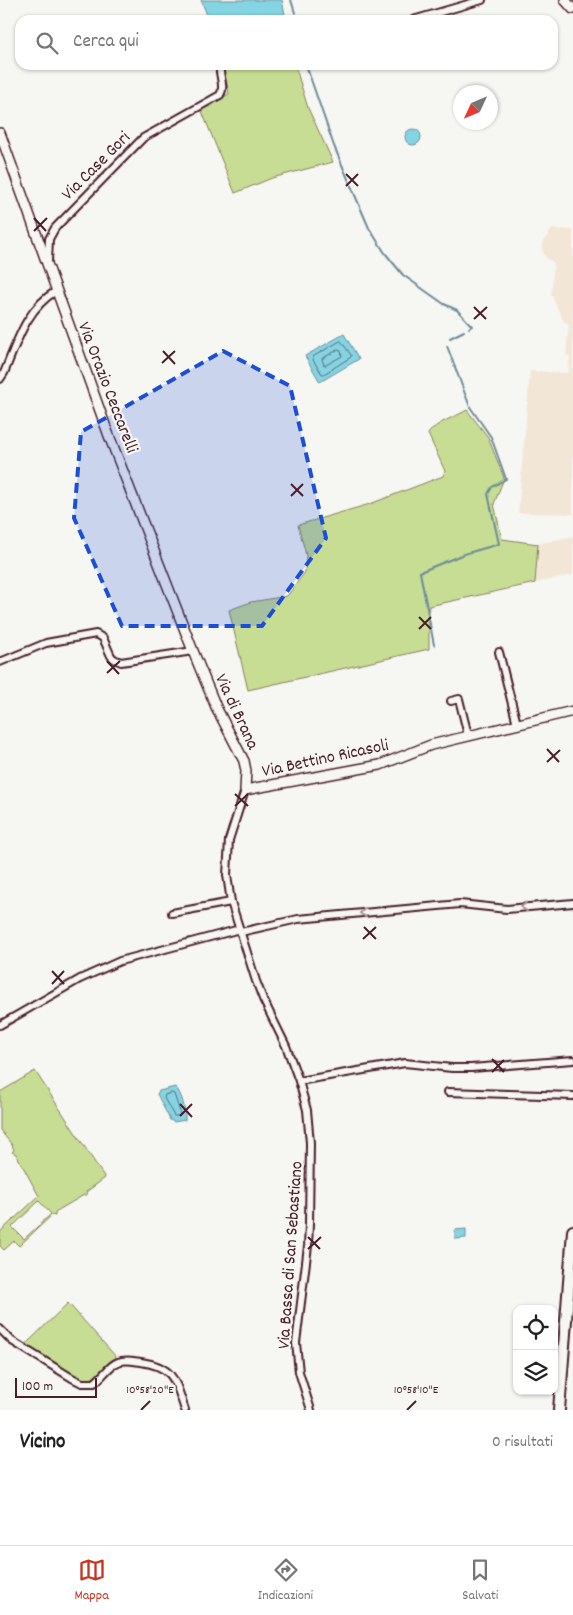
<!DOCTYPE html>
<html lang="it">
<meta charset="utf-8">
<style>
body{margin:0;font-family:Dekko,sans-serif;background:#f2f2f2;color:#222}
.controls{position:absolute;right:15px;bottom:15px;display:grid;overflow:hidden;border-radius:10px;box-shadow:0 1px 4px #0004}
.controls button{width:45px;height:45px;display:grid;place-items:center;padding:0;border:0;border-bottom:1px solid #e0e0e0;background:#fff;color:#222;font:25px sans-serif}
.compass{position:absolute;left:453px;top:85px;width:45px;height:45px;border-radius:50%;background:#fff;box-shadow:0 1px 4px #0004;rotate:226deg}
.scale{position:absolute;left:15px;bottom:12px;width:82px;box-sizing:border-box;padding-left:5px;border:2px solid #4a1f2b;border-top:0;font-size:14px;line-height:18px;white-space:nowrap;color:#4a1f2b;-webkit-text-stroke:4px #f6f6f2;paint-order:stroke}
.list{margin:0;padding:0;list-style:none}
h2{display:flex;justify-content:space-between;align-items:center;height:65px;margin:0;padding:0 20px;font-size:21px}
h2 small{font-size:16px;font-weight:400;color:#767676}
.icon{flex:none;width:28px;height:28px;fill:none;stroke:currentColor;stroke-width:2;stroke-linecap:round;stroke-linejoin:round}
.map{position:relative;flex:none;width:573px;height:1410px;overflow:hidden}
.search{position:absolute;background:#fff;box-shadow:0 1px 4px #0004;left:15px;right:15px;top:15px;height:55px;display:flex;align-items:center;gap:12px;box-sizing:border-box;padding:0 18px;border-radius:15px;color:#767676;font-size:19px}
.sheet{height:135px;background:#fff}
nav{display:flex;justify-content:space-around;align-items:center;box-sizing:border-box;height:70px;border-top:1px solid #e0e0e0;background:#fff;font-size:14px;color:#767676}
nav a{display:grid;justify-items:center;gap:2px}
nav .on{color:#c8321e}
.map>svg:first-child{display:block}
.built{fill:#f2e7d7}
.green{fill:#c6dd93;stroke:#887e5f;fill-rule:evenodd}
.water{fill:#85d4e3;stroke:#6d8c99}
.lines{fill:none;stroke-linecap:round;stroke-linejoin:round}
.shore{stroke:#626775;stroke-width:1}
.stream{stroke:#6d8c99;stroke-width:2}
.street-casing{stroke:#4a1f2b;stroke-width:10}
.secondary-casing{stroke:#4a1f2b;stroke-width:12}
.primary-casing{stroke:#4a1f2b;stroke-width:14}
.street{stroke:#f6f6f2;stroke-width:6}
.secondary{stroke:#f6f6f2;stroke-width:9}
.primary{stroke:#f6f6f2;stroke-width:10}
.oneway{stroke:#a99598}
.marked{fill:#1d4ed8;fill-opacity:0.2;stroke:#1d4ed8;stroke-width:4;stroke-dasharray:10 6;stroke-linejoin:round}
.ticks{fill:none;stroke:#4a1f2b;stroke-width:2}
.labels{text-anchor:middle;stroke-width:4.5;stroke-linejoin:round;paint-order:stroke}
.street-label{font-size:18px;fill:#4a1f2b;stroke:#f6f6f2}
.ticks-label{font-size:12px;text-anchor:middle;fill:#4a1f2b;stroke:#f6f6f2;stroke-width:4.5;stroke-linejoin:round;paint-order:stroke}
</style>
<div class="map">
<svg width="573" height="1410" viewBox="0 0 573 1410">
<rect width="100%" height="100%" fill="#f6f6f2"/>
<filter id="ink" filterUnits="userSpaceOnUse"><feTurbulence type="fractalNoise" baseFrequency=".02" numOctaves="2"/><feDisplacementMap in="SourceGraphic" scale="10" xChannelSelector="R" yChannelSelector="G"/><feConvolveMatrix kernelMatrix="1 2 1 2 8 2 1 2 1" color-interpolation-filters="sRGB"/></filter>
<g filter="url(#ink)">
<!-- built -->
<g class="built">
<polygon points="552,229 573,230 573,514 518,513 530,371 568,373 570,356 566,355 569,323 564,322 551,294 554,263 546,258 542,250 544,241"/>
<polygon points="573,536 573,575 535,583 538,544"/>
</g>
<!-- green -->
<g class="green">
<polygon points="224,65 295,65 308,108 333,162 272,178 235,193 201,109 229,94 223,66"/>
<path d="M467,410L488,437L504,478L494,504L502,539L538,544L535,583L429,606V649L248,690L229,610L251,602L287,596L305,572L306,555L298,525L370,504L443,476L445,471L428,434C436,422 454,418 467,410Z"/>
<path d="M35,1071L105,1178L86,1192L87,1195H84L55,1212V1216L52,1215L19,1246L14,1241L4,1250L0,1246V1232L39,1196L16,1154L12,1152L14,1150L12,1145L0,1130V1092ZM39,1201L51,1214L24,1239L12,1227Z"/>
<polygon points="68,1303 118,1359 97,1379 84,1382 24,1346"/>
</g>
<!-- water -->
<g class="water">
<polygon points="201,0 282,0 286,20 209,20"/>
<circle cx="413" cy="137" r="8"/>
<polygon points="344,334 359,359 320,382 305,356"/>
<path d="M175,1087C182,1093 186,1111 185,1120L174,1122L170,1120L157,1094L159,1091Z"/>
<polygon points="466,1229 466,1238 456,1239 455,1230"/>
</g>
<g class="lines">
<!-- shore -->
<g class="shore">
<polygon points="341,341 351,355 351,357 324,374 322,374 313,360 313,357"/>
<polygon points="338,350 341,351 342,356 326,365 324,365 322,359"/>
<polygon points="172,1093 174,1094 180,1112 179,1116 174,1116 164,1098 165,1095"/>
</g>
<!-- stream -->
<g class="stream">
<polyline points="291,0 296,16"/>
<polyline points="306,65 334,146 369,228 385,253 403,275 444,304 457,310 472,326 469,328"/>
<polyline points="450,338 464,331"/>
<polyline points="434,645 420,572 464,554 499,544 488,494 492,487 506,479 491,437 470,407 447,346"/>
<polyline points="570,1338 573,1296"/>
<polyline points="564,1408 569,1348"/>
</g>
<defs>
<g id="street">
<polyline points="413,20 482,0"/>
<path d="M48,262L49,239L55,228L143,138L220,95C226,86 218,75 220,65"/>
<path d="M0,379L4,373C17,342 26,309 56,291"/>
<polyline points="499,652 517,724"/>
<polyline points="0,662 46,643 96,634 103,638 111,656 114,659 121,662 193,651"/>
<polyline points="451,701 459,699 468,735"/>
<polyline points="245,790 229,840 227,875 231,902 256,981 263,999 286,1046 299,1081 307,1110 310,1143 309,1224 308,1246 296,1343 299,1372 311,1410"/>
<polyline points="172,913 231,902"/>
<polyline points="241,932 298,919 460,904 507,909 573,903"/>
<polyline points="0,1025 80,979 120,961 240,929"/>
<polyline points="299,1081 405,1063 452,1068 471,1068 573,1060"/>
<polyline points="448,1092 573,1096"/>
<path d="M0,1329L12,1341L72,1378L82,1383H94C103,1377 108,1366 118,1362C125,1359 133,1361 141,1362C175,1367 175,1381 185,1410"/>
</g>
<g id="secondary">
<polyline points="565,0 573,9"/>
<polyline points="0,133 108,433 193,651 216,707 244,761 246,771 245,790 380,765 431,745 573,711"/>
</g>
<polyline id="primary" points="559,1410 573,1231"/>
</defs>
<!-- street casing -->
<use href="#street" class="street-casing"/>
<!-- secondary casing -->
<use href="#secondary" class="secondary-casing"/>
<!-- primary casing -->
<use href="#primary" class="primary-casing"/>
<!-- street -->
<use href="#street" class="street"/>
<!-- secondary -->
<use href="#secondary" class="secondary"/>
<!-- primary -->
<use href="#primary" class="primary"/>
</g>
<!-- one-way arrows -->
<defs><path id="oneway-chevron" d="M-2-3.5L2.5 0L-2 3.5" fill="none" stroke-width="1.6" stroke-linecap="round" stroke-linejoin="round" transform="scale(1.25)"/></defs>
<g class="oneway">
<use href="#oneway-chevron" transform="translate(524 907) rotate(175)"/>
<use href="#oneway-chevron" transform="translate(363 913) rotate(175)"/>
</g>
</g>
<!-- marked area -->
<path class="marked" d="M223,351L290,386L326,538L262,626H122L74,518L81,432Z"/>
<!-- ticks -->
<path class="ticks" d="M346,174L358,186M346,186L358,174M34,218L46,231M34,231L47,218M474,307L486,319M474,319L487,307M163,351L175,364M162,363L175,351M291,484L303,496M291,496L303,484M419,617L431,629M419,629L431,617M107,661L119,674M107,673L120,661M547,749L559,762M547,762L560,750M235,794L248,806M235,806L248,794M364,927L376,939M363,939L376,927M52,971L64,984M52,984L64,971M492,1059L504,1072M492,1072L504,1060M180,1104L192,1117M180,1116L192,1104M308,1237L320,1249M308,1249L321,1237M141,1410L150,1401M407,1410L416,1401"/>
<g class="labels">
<!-- street labels -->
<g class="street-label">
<text transform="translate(95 165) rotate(-45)" y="6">Via Case Gori</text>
<text transform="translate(109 387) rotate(69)" y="6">Via Orazio Ceccarelli</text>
<text transform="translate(238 711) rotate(65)" y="6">Via di Brana</text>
<text transform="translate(325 757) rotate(-12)" y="6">Via Bettino Ricasoli</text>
<text transform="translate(289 1255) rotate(-86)" y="6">Via Bassa di San Sebastiano</text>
</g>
</g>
<g class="ticks-label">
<text x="150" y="1393">10°58'20"E</text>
<text x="416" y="1393">10°58'10"E</text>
</g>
</svg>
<div class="controls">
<button><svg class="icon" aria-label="locate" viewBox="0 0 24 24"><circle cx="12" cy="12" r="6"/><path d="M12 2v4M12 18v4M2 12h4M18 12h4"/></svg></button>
<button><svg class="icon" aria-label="layers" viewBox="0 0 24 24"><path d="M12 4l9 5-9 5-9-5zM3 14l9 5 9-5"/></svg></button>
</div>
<svg class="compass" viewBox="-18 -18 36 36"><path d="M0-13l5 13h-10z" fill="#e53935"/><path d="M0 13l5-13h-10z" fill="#767676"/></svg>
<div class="scale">100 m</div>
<div class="search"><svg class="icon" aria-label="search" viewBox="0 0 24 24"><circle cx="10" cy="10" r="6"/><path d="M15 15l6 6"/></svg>Cerca qui</div>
</div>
<section class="sheet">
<h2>Vicino<small>0 risultati</small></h2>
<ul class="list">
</ul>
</section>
<nav>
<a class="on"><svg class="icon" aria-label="map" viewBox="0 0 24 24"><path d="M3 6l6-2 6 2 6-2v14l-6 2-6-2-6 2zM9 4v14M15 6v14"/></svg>Mappa</a>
<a><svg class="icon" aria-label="directions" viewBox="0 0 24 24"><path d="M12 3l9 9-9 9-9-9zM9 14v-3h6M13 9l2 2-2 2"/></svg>Indicazioni</a>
<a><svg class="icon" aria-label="saved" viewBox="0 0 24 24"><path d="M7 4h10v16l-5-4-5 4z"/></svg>Salvati</a>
</nav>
